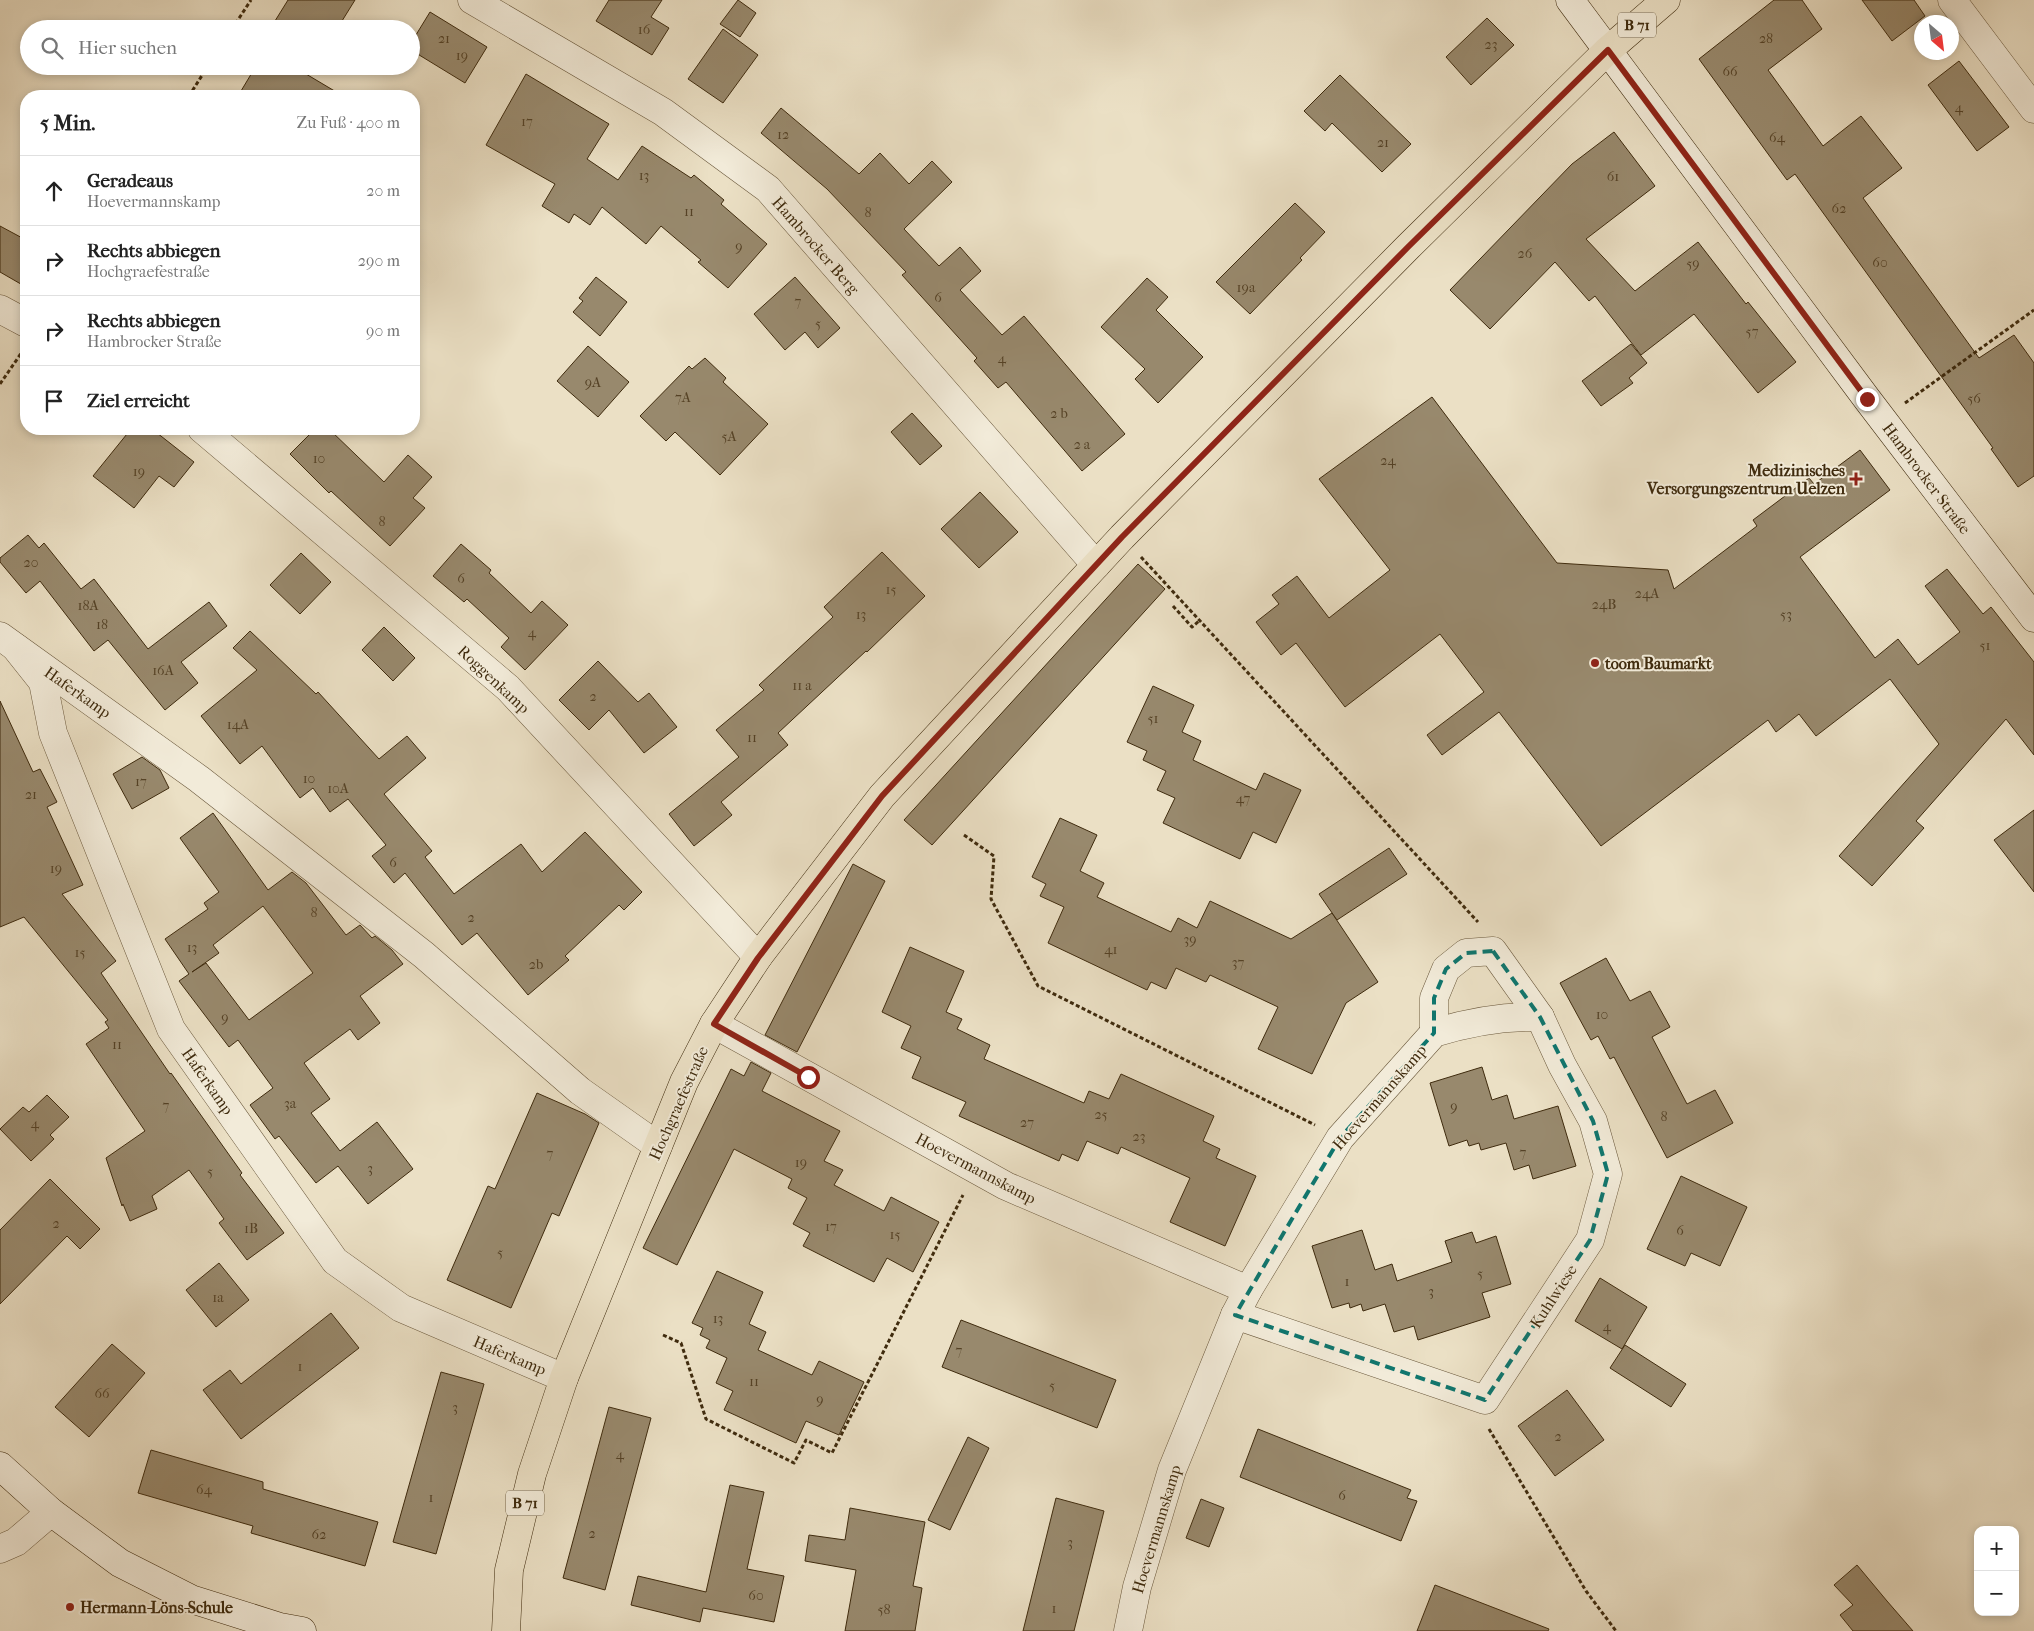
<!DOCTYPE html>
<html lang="de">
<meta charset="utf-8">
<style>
body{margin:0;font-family:"IM FELL French Canon",serif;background:#f2f2f2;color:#222}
.controls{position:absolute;right:15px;bottom:15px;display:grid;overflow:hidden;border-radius:10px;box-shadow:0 2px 8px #0003}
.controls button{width:45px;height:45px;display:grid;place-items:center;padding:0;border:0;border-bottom:1px solid #e0e0e0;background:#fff;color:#222;font:25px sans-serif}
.compass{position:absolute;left:1914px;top:15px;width:45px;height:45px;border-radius:50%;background:#fff;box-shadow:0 2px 8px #0003;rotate:152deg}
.stop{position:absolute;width:15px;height:15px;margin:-11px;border:4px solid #8f2418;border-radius:50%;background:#fff}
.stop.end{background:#8f2418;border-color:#fff;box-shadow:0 1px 5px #0008}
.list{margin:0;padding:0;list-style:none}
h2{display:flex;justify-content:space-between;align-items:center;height:65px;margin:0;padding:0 20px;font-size:21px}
h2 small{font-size:16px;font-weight:400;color:#767676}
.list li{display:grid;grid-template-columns:32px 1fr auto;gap:15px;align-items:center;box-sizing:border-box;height:70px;padding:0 20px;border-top:1px solid #e0e0e0}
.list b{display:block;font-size:19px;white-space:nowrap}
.list p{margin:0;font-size:16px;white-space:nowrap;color:#767676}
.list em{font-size:16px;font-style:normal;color:#767676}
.icon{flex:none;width:28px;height:28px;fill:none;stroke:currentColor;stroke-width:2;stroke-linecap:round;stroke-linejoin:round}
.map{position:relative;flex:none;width:2034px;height:1631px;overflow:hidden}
.search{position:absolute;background:#fff;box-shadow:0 2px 8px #0003;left:20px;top:20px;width:400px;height:55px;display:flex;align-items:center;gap:12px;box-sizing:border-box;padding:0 18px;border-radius:28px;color:#767676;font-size:19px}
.panel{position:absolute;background:#fff;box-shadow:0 2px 8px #0003;left:20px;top:90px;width:400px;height:345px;border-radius:20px}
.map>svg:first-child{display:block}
.building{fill:#98896d;stroke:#3f2b0e;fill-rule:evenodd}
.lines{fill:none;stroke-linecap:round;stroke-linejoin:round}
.street-casing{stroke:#6a583c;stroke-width:29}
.secondary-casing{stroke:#3f2b0e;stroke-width:29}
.primary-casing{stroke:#3f2b0e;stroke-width:29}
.path{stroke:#3f2b0e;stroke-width:3;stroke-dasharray:4 2.5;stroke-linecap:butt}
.street{stroke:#f2ebd9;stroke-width:28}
.secondary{stroke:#f2ebd9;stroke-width:28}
.primary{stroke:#ebe0c5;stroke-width:28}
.route{stroke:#8f2418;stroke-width:6}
.marked{fill:none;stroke:#0f766e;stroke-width:4;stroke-dasharray:10 6;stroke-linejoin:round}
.poi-dot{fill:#8f2418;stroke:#f2ebd9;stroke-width:2}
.labels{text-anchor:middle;stroke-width:4;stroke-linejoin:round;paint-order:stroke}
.number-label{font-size:14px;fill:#554226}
.shield{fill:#f2ebd9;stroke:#75654b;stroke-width:1}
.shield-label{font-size:15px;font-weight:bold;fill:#3f2b0e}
.street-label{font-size:16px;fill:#3f2b0e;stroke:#f2ebd9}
.poi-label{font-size:16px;font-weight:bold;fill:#3f2b0e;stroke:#f2ebd9;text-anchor:start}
</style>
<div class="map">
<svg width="2034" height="1631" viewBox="0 0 2034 1631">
<rect width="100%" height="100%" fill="#ebe0c5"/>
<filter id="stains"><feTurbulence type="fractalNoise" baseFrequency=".004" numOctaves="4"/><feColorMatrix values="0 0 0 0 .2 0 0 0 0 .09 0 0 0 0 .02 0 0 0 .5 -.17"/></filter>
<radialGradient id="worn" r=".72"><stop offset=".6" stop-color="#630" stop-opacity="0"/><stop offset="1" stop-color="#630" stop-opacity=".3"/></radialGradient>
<!-- building -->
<g class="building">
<polygon points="288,0 355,0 337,29 270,29"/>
<polygon points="609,0 662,0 651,17 669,28 652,55 596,21"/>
<polygon points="738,0 756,13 740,37 720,24"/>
<polygon points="1774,0 1802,0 1822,29 1768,70 1781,88 1823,146 1861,116 1902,168 1863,198 1979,358 2014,335 2034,363 2034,476 2018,487 1991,449 1993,448 1795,174 1787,180 1699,59"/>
<polygon points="1862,0 1914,0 1925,16 1892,41"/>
<polygon points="430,12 487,47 465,83 411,50 411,43"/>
<polygon points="1487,18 1514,45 1471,85 1446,57"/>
<polygon points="723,29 758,55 723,103 688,79"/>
<polygon points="1959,61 2009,127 1977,151 1928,85"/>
<polygon points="256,66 304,66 301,71 343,96 238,96"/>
<polygon points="526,74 609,124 587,159 618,180 642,146 691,178 694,175 724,200 721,204 767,244 728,288 698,262 701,260 661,226 646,244 602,207 590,225 574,214 569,223 542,206 555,184 486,145"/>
<polygon points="1340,75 1411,144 1382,172 1332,123 1325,131 1304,111"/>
<polygon points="781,108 859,174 880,153 909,184 932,161 952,182 904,229 939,266 960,247 981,271 960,290 1002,335 1024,316 1125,434 1082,471 1006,382 998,388 974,361 977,358 902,275 906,272 827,189 761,133"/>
<polygon points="1614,132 1655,186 1586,239 1635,291 1698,242 1746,304 1748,302 1796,362 1758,393 1694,314 1641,355 1595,296 1589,301 1555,262 1490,329 1450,290 1572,164"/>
<polygon points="1295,203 1325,232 1300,258 1302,260 1250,314 1216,282"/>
<polygon points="0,226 26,240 26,287 0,272"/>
<polygon points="596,277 627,302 600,336 573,312 583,301 579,298"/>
<polygon points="795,277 840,328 818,348 805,332 785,350 754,314"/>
<polygon points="1147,278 1168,297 1156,310 1203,357 1158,403 1135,379 1145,369 1101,327"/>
<polygon points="1631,344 1647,363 1629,378 1633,383 1601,406 1582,381"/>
<polygon points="588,346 629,382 598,417 557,381"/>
<polygon points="705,358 726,378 723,382 768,424 720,475 675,432 666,441 640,416 689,366 692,369"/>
<polygon points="1432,397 1557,563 1668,570 1674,589 1757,526 1753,520 1809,478 1814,484 1860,450 1890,490 1800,557 1875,658 1898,639 1918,665 1960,632 1925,586 1947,569 1983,614 1991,607 2034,662 2034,755 2006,719 1916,821 1924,828 1872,886 1839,856 1939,744 1890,679 1816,736 1799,714 1776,732 1768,720 1601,846 1499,712 1442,755 1427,735 1484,692 1440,634 1345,707 1296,643 1281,655 1256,622 1279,604 1272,595 1297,576 1329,618 1390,570 1319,479"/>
<polygon points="912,413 942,446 920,465 891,432"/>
<polygon points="131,429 152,429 194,462 174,487 159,476 134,508 93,476"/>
<polygon points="315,429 329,429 384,482 408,455 432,477 413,498 425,508 390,546 331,491 329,493 290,454"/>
<polygon points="980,492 1018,532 979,568 941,529"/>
<polygon points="28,535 39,548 44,543 81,589 94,579 148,649 209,602 227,626 181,662 198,683 165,710 108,640 94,651 40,581 26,593 0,562 0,558"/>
<polygon points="461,544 491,570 489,573 531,613 542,601 568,625 525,670 501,647 509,638 467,599 464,602 433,576"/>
<polygon points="882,552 925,596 867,652 866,651 778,733 788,745 721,802 732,815 694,846 669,814 739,757 716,730 764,690 759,685 833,617 824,607"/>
<polygon points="301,553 331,582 300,614 270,585"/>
<polygon points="1138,564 1165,589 932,845 904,820"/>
<polygon points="384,627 415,658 393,681 362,650"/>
<polygon points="250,631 316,694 318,692 379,759 407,736 426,758 384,794 432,851 425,857 454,894 521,844 542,872 585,832 642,892 624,910 619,905 565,956 569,960 528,995 477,933 462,945 405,873 394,883 372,856 386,845 348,799 330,812 313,788 300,798 262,746 240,764 201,716 257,670 233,648"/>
<polygon points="598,661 638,702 649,693 677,727 644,753 609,710 589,730 559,700"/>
<polygon points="1153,686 1194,705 1182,732 1201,741 1193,760 1256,790 1264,773 1301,790 1276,843 1253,832 1240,859 1163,823 1175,798 1157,790 1166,771 1143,760 1147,751 1127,742"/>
<polygon points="0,701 33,772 40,769 57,802 47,807 83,885 62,894 116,961 101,973 170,1074 171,1073 242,1173 240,1175 284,1233 247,1260 219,1223 224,1219 189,1170 152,1196 157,1209 130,1221 123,1204 122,1206 106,1158 145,1131 86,1044 109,1028 105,1022 108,1020 24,917 0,927"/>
<polygon points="142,757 160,770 169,788 132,809 113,774"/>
<polygon points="2034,810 2034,892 1994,840"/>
<path d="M213,813L268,890L292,872L306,883L346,935L360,925L372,938L375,936L392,950L403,964L360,996L380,1023L358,1040L350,1029L304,1063L330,1099L311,1113L340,1151L377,1122L413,1169L368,1204L338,1166L316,1183L279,1136L275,1139L250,1105L273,1088L238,1040L229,1047L179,981L189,974L165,939L208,909L204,903L219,892L180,838ZM263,906L313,973L249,1020L206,963L192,972L219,953L213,945Z"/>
<polygon points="1060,818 1097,835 1080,871 1104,883 1097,897 1171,932 1178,918 1197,928 1210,901 1291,939 1332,913 1378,982 1346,1003 1312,1074 1258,1049 1278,1007 1210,975 1206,982 1176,968 1166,989 1151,982 1147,990 1048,943 1064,907 1040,896 1046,884 1032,877"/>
<polygon points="1389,848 1407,874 1337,920 1319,894"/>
<polygon points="853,864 885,881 797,1052 765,1035"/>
<polygon points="910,947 964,971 946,1012 962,1019 957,1029 990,1045 984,1059 1084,1103 1089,1091 1109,1099 1121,1074 1214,1116 1203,1141 1220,1149 1216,1158 1256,1176 1225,1246 1170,1222 1190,1178 1121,1147 1118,1154 1087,1141 1078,1161 1062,1154 1059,1161 959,1116 966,1102 912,1078 921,1057 901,1048 911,1026 882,1012"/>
<polygon points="1606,958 1630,1001 1650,991 1670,1027 1652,1037 1687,1104 1715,1090 1733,1123 1667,1158 1614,1057 1610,1059 1598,1036 1591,1040 1560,983"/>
<polygon points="751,1062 771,1073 762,1091 840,1131 824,1161 843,1170 834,1185 884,1211 891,1197 939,1222 913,1272 887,1258 874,1282 803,1246 810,1233 793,1224 807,1198 788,1188 792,1179 734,1149 677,1265 643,1248 731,1069 744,1076"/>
<polygon points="1482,1067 1492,1100 1507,1095 1514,1119 1558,1106 1576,1166 1533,1179 1529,1165 1514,1170 1506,1143 1481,1150 1479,1143 1469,1146 1467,1140 1449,1146 1430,1083"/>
<polygon points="537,1093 585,1114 599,1123 559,1216 552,1213 511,1308 447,1280 488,1186 495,1189"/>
<polygon points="47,1095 69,1117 50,1135 54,1139 31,1161 0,1129 23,1107 29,1112"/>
<polygon points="1681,1176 1747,1207 1720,1266 1691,1253 1685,1266 1647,1249"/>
<polygon points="50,1179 100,1229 80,1249 67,1236 0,1304 0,1230"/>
<polygon points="1362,1230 1375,1270 1392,1264 1397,1281 1452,1262 1445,1241 1472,1232 1476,1243 1496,1236 1511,1284 1482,1293 1490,1317 1418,1340 1414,1326 1394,1332 1385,1304 1363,1311 1361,1304 1350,1308 1349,1303 1332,1308 1312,1246"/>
<polygon points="219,1263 249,1300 216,1327 186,1290"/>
<polygon points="717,1271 763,1292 749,1324 766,1332 758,1350 812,1375 819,1361 864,1382 839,1435 806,1421 796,1443 724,1410 733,1391 716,1383 727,1358 706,1348 710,1340 700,1335 703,1328 692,1323"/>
<polygon points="1600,1278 1647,1307 1622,1349 1575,1321"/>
<polygon points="331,1313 359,1348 241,1439 203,1390 230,1370 241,1384"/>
<polygon points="961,1320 1116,1380 1097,1428 942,1367"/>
<polygon points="112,1344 145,1373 89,1437 55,1407"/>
<polygon points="1625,1345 1686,1384 1671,1407 1610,1368"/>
<polygon points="441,1372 484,1384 436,1554 393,1542"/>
<polygon points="1567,1390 1604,1440 1555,1476 1518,1426"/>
<polygon points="609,1407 651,1418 605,1590 563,1578"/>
<polygon points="1258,1429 1411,1490 1407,1498 1417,1501 1401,1541 1240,1477"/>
<polygon points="968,1437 989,1448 950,1530 928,1520"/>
<polygon points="151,1450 263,1482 263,1489 378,1522 365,1566 251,1533 253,1526 138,1493"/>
<polygon points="730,1485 764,1492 747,1569 784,1576 774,1622 703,1608 700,1622 631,1605 638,1576 706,1592"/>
<polygon points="1056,1498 1104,1511 1074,1631 1023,1631"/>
<polygon points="1201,1499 1224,1508 1209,1547 1186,1538"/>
<polygon points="850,1508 925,1522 913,1586 922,1588 915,1631 845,1631 856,1570 805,1561 809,1535 845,1540"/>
<polygon points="1857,1565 1887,1601 1913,1631 1853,1631 1840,1615 1853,1605 1834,1585"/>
<polygon points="1435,1585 1549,1629 1548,1631 1417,1631"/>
</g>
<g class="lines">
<defs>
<g id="street">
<polyline points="472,0 663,112 768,189 1096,565"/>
<polyline points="1952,0 2034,109"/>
<polyline points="0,309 26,323"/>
<polyline points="202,429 508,688 758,957"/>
<polyline points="0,636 199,779 424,955 580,1091 658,1146"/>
<polyline points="16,648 43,682 53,733 171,1029 335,1261 401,1308 564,1378"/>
<polyline points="714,1024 1006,1186 1248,1290"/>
<polyline points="1235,1315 1485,1400 1590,1240 1608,1174 1593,1121 1562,1065 1540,1017 1493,951 1466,953 1446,969 1434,998 1434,1033"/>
<polyline points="0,1549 16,1542 51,1512"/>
<path d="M1128,1631L1137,1587L1172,1470L1235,1315L1248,1290L1340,1138L1434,1033C1469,1022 1504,1016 1540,1017"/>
</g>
<g id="secondary">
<polyline points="1570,0 1867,399 2034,618"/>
<polyline points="0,1466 51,1512 120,1563 191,1599 280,1627 302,1631"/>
</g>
<polyline id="primary" points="506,1631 509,1570 532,1474 564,1378 684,1082 714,1024 758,957 882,796 1122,537 1408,247 1608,50 1666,0"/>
</defs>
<!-- street casing -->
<use href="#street" class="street-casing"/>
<!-- secondary casing -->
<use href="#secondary" class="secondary-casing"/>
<!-- primary casing -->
<use href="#primary" class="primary-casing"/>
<!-- path -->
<g class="path">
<polyline points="232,29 251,0"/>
<polyline points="189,96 208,66"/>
<polyline points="0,384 22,352"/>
<polyline points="1905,403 2034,310"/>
<polyline points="1141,557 1478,922"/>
<polyline points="1173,606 1192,627 1199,621"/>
<polyline points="964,835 994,856 991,899 1038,986 1315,1125"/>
<polyline points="663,1335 681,1343 706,1419 794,1463 806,1440 832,1453 963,1195"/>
<polyline points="1489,1429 1586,1591 1616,1631"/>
</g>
<!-- street -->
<use href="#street" class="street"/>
<!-- secondary -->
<use href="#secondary" class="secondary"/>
<!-- primary -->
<use href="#primary" class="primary"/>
</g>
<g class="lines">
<!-- route -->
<polyline class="route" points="808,1077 714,1024 758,958 882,796 1122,537 1408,247 1608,50 1867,399"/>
</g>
<!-- marked area -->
<path class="marked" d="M1493,951L1540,1017L1593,1121L1608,1174L1590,1240L1485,1400L1235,1315L1340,1138L1434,1033V998L1446,969L1466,953Z"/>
<!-- markers -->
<g class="poi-dot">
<path d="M1853.5 471.5h5v5h5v5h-5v5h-5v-5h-5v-5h5z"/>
<circle cx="1595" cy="663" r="5"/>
<circle cx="70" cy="1607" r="5"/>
</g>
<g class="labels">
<!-- number labels -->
<g class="number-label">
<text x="644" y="34">16</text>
<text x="444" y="43">21</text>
<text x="1766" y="43">28</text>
<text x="1491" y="49">23</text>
<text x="462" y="60">19</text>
<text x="1730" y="76">66</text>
<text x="1959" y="112">4</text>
<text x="527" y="126">17</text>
<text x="783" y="139">12</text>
<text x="1777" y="142">64</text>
<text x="1383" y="147">21</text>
<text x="644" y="180">13</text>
<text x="1613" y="181">61</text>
<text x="1839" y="213">62</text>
<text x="689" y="216">11</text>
<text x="868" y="217">8</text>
<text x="739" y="251">9</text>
<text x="1525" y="258">26</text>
<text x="1880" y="267">60</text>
<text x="1693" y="268">59</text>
<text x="1246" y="292">19a</text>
<text x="938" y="302">6</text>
<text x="798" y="306">7</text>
<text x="818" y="328">5</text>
<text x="1752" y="336">57</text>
<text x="1002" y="363">4</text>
<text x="593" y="387">9A</text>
<text x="683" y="402">7A</text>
<text x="1974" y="403">56</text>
<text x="1059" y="418">2 b</text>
<text x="729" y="441">5A</text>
<text x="1082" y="449">2 a</text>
<text x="319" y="463">10</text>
<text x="1388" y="465">24</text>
<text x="139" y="476">19</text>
<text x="382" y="526">8</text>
<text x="31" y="567">20</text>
<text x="461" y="583">6</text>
<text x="891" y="594">15</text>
<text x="1647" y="598">24A</text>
<text x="1604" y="609">24B</text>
<text x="88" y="610">18A</text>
<text x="861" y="619">13</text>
<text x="1786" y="619">53</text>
<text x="102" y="629">18</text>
<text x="532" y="637">4</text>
<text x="1985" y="650">51</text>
<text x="163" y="675">16A</text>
<text x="802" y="690">11 a</text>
<text x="593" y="701">2</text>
<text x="1153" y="723">51</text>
<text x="238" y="729">14A</text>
<text x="752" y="742">11</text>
<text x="309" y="783">10</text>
<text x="141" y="786">17</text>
<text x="338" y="793">10A</text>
<text x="31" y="799">21</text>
<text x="1243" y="803">47</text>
<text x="393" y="867">6</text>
<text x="56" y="873">19</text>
<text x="314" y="917">8</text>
<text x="471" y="922">2</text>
<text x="1190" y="944">39</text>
<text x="192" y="952">13</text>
<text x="1111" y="954">41</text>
<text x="80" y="957">15</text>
<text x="1238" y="967">37</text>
<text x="536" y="969">2b</text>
<text x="1602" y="1019">10</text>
<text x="225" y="1022">9</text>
<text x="117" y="1049">11</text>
<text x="290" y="1108">3a</text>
<text x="166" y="1110">7</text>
<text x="1454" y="1111">9</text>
<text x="1101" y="1119">25</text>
<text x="1664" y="1121">8</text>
<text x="1027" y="1127">27</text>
<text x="35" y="1128">4</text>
<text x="1139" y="1141">23</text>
<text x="1523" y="1157">7</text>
<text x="550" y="1158">7</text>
<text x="801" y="1167">19</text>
<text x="370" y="1173">3</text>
<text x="210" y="1176">5</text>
<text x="56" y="1228">2</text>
<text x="831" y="1231">17</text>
<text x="251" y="1233">1B</text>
<text x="1680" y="1235">6</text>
<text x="895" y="1239">15</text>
<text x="500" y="1257">5</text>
<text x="1480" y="1278">5</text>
<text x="1347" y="1286">1</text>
<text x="1431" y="1296">3</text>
<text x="218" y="1302">1a</text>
<text x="718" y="1323">13</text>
<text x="1607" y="1331">4</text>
<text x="959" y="1355">7</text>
<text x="300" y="1371">1</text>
<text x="754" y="1386">11</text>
<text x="1052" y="1390">5</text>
<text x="102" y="1398">66</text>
<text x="820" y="1404">9</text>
<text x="455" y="1412">3</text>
<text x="1558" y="1441">2</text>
<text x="620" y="1459">4</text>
<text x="204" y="1494">64</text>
<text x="1342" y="1500">6</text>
<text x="431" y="1502">1</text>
<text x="592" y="1538">2</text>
<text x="319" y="1539">62</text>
<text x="1070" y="1547">3</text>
<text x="756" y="1600">60</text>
<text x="1054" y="1613">1</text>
<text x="884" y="1614">58</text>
</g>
<!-- shield labels -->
<g class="shield">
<rect x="1618" y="12.5" width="38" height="25" rx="4"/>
<rect x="506" y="1490.5" width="38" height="25" rx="4"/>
</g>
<g class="shield-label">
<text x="1637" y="30">B 71</text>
<text x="525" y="1508">B 71</text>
</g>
<!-- street labels -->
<g class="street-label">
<text transform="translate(816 245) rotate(49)" y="6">Hambrocker Berg</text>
<text transform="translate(1927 478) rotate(53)" y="6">Hambrocker Straße</text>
<text transform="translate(494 679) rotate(43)" y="6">Roggenkamp</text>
<text transform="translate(78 692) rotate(35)" y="6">Haferkamp</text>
<text transform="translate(208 1081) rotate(55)" y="6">Haferkamp</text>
<text transform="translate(1379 1097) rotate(-49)" y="6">Hoevermannskamp</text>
<text transform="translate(678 1103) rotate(-66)" y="6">Hochgraefestraße</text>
<text transform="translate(976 1168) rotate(28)" y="6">Hoevermannskamp</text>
<text transform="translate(1553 1296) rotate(-57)" y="6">Kuhlwiese</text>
<text transform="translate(510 1355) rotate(23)" y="6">Haferkamp</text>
<text transform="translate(1156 1529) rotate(-73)" y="6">Hoevermannskamp</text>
</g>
<!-- poi labels -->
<g class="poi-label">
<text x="1845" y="476" text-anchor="end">Medizinisches<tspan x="1845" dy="18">Versorgungszentrum Uelzen</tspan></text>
<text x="1605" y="669">toom Baumarkt</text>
<text x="80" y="1613">Hermann-Löns-Schule</text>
</g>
</g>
<rect width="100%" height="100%" filter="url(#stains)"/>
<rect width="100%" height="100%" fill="url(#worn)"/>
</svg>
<div class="controls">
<button>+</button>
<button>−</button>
</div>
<svg class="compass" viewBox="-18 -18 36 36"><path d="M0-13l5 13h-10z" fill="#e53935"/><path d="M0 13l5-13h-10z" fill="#767676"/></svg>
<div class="stop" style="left:808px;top:1077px"></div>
<div class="stop end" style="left:1867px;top:399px"></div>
<div class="search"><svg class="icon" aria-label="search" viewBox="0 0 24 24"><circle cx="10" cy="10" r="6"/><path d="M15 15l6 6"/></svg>Hier suchen</div>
<section class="panel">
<h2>5 Min.<small>Zu Fuß · 400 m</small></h2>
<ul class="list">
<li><svg class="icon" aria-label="ahead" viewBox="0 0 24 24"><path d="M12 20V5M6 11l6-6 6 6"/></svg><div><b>Geradeaus</b><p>Hoevermannskamp</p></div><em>20 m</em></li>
<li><svg class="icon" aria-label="right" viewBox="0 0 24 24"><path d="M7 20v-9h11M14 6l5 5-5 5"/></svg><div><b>Rechts abbiegen</b><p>Hochgraefestraße</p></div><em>290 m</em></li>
<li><svg class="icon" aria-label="right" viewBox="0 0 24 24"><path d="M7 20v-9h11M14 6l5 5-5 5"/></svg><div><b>Rechts abbiegen</b><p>Hambrocker Straße</p></div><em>90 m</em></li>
<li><svg class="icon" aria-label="arrive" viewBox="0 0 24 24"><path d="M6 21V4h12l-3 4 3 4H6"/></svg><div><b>Ziel erreicht</b></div></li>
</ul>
</section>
</div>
